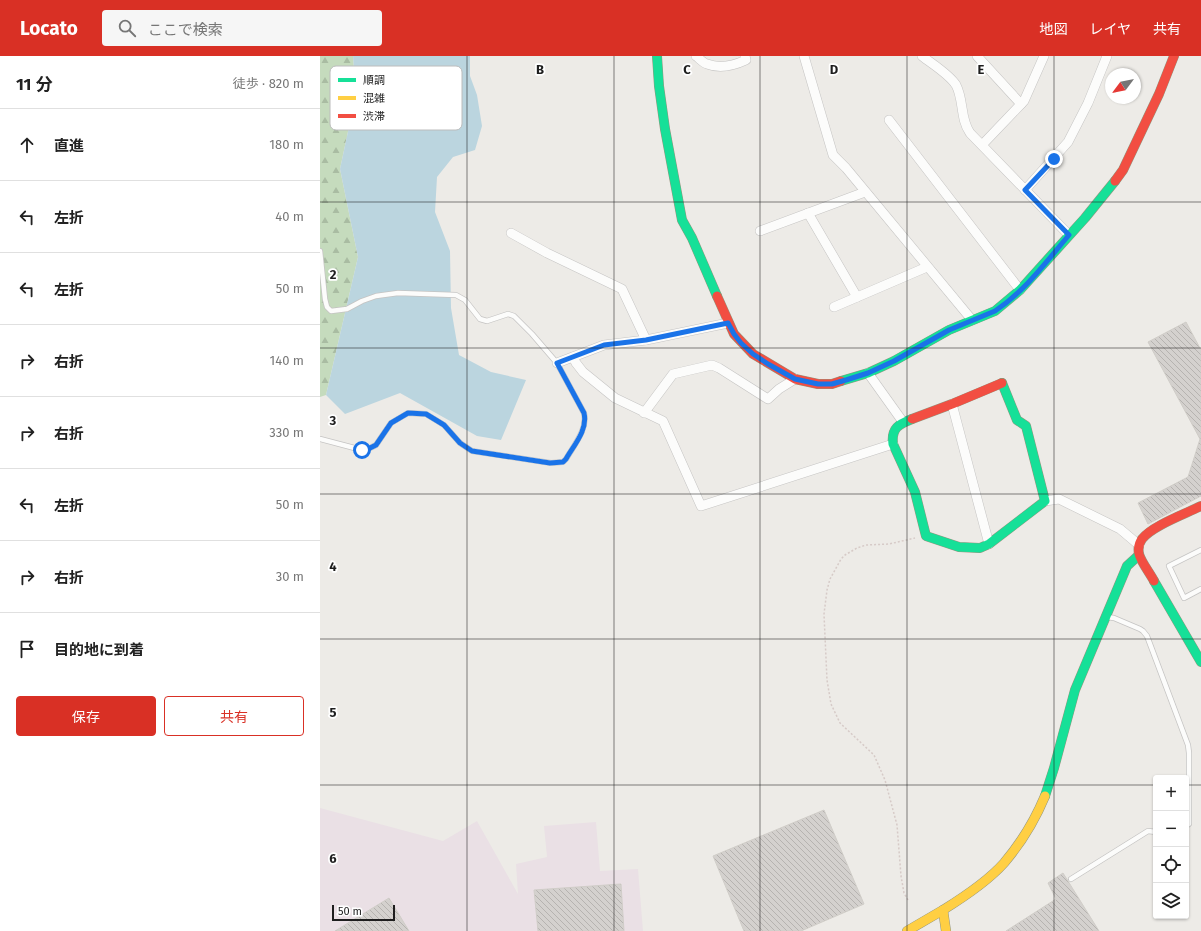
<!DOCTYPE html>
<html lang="ja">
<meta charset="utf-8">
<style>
body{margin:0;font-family:"Fira Sans","Noto Sans JP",sans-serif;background:#f6f6f6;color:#222}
.controls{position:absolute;right:12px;bottom:12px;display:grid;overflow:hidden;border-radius:4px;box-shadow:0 1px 3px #0004}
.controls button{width:36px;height:36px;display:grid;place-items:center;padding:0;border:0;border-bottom:1px solid #e0e0e0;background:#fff;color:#222;font:20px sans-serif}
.compass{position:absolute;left:785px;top:12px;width:36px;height:36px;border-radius:50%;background:#fff;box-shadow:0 1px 3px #0004;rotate:238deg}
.scale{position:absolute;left:12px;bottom:10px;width:63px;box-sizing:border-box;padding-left:4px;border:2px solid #1e1e1e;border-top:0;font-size:11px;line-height:14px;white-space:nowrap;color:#1e1e1e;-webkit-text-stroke:3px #fff;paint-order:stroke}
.stop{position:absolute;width:12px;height:12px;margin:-9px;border:3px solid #1a73e8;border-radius:50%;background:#fff}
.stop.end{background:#1a73e8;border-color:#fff;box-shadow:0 1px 4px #0008}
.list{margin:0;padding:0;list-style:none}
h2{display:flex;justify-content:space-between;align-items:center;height:52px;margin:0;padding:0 16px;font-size:17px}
h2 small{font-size:13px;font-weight:400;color:#767676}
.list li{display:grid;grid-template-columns:26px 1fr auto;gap:12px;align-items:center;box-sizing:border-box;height:72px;padding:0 16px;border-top:1px solid #e0e0e0}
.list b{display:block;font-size:15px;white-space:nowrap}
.list em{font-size:13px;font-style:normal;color:#767676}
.actions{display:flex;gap:8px;padding:12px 16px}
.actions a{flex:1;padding:9px 0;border:1px solid #d93025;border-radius:4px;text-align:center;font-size:14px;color:#d93025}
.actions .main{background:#d93025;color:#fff}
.icon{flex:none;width:22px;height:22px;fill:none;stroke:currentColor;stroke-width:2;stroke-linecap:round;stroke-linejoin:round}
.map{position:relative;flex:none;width:881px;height:875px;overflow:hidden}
header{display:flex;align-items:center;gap:24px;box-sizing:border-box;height:56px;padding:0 20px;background:#d93025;color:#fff}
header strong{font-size:19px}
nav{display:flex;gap:22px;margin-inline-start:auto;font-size:14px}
.search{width:280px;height:36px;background:#f6f6f6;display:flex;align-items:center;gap:10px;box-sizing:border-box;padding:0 14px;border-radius:4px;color:#767676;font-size:15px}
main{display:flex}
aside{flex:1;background:#fff}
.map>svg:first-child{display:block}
.industrial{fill:#eae0e5}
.forest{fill:url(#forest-firs)}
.water{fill:#bbd5df}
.building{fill:url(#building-back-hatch);stroke:#d0cdc8}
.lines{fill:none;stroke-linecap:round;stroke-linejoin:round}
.lane-casing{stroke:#c5c4c3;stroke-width:6}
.street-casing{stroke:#c5c4c3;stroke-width:10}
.fast-casing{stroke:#93967f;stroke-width:10}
.slow-casing{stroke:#93967f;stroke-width:10}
.jam-casing{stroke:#93967f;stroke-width:10}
.path{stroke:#d6cac7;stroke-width:1.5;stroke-dasharray:2 2;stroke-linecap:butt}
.lane{stroke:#fcfcfb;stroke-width:4.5}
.street{stroke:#fcfcfb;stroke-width:9}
.fast{stroke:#16e098;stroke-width:9}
.slow{stroke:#ffcf43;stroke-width:9}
.jam{stroke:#f24e42;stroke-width:9}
.route{stroke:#1a73e8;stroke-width:5}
.grid{fill:none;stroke:#1e1e1e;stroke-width:1;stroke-opacity:0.55}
.key{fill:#fff;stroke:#bcbcbc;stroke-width:1}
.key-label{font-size:11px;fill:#1e1e1e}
.grid-label{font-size:13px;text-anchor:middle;font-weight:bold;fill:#1e1e1e;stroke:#fff;stroke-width:3.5;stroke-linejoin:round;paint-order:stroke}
</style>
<header>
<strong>Locato</strong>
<div class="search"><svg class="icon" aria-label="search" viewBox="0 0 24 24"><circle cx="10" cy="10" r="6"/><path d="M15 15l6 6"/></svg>ここで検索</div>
<nav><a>地図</a><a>レイヤ</a><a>共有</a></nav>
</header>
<main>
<aside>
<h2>11 分<small>徒歩 · 820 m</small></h2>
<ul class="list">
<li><svg class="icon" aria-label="ahead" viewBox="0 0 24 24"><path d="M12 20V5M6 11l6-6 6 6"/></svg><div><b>直進</b></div><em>180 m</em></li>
<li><svg class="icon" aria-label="left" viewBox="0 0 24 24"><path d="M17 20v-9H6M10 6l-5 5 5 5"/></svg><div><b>左折</b></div><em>40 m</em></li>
<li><svg class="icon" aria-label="left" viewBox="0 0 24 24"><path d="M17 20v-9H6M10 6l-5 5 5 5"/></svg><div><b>左折</b></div><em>50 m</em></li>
<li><svg class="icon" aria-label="right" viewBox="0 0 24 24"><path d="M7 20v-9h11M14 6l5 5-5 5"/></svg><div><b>右折</b></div><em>140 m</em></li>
<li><svg class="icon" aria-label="right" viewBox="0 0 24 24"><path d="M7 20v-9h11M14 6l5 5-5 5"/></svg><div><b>右折</b></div><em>330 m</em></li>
<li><svg class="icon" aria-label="left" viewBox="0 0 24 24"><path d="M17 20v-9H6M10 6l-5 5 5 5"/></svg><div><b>左折</b></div><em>50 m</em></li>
<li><svg class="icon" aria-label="right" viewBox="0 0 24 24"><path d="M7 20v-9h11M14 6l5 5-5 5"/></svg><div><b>右折</b></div><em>30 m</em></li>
<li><svg class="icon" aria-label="arrive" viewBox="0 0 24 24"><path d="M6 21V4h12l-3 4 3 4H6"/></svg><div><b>目的地に到着</b></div></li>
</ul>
<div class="actions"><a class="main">保存</a><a>共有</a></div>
</aside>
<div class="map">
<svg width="881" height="875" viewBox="0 0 881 875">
<defs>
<pattern id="forest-firs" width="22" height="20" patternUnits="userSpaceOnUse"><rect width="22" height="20" fill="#c5dbbd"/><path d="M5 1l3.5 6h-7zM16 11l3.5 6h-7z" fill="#a9bca2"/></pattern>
<pattern id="building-back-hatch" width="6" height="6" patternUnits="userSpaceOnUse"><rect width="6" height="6" fill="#d4d1ce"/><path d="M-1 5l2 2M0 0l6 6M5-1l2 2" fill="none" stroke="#b6b3b0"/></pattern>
</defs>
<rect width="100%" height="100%" fill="#edebe7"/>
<!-- industrial -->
<polygon class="industrial" points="0,752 123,785 157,765 198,838 196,808 227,801 224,770 276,766 280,815 318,813 323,875 0,875"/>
<!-- forest -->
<polygon class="forest" points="0,0 33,0 36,38 20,113 38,201 6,339 0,341"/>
<!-- water -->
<polygon class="water" points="33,0 150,0 150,20 157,39 162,70 155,94 133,101 117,121 115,156 130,195 131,252 139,299 171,316 206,324 181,384 157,380 80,337 25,358 6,339 38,201 20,113 36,38"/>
<!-- building -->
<g class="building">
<polygon points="866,266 881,294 881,440 828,468 818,447 868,421 880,383 828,286"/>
<polygon points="504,754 544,848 481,875 424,875 393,800"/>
<polygon points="743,817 779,875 686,875 736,843 728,827"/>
<polygon points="301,828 304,875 218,875 214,834"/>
<polygon points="69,842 89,875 15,875"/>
</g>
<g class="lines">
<defs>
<g id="lane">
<path d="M0,195L5,243L7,251L11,255L27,253L42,245L56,240L78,237L136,239L145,244L160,263L167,265L188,258L194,260L212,278L237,307L264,357C268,373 254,389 246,403L243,406L231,407L152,395L140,387L124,369L106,358L88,357L71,367L56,389L48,393L42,394L0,383"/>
<polyline points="881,494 849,510 864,542 881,533"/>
<polyline points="787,561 794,562 820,573 823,575 827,580 868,689 869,697 869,768 866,770"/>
<polyline points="751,823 828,775 836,776"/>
</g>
<g id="street">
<path d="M376,0C379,2 383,7 387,8C400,13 413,10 426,4L425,0"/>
<polyline points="484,0 513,99 526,112 652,264"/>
<path d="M602,0C612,8 629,18 636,29C644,44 640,63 650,77L749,179"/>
<polyline points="657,0 701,48"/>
<polyline points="569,64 700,234"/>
<polyline points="662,89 704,45 724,0"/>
<polyline points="705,134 748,86 768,47 787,0"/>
<polyline points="488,157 537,241"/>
<polyline points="440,175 545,136"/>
<polyline points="191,177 227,197 302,233 326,284"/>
<polyline points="514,251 607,211"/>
<polyline points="253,301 256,307 263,316 295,342 343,365 381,450 573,388"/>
<polyline points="237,307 284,289 326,284 408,267"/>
<polyline points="548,317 583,366"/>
<polyline points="632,348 669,488"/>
<polyline points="324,357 353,318 392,309 399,312 448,343 459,333 475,323"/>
<polyline points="725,445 739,443 800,473 819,489"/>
</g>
<g id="fast">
<polyline points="337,0 339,30 345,73 362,164 372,182 397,240"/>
<polyline points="521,325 548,317 574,305 629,274 675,255 700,234 765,162 795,125"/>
<path d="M592,363C579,368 571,372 573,388L595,436L606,480L639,491L660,492L669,488L725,445L706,370L697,364L682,327"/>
<polyline points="834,525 881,606"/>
<polyline points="725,740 734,712 755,634 807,510 819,499"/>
</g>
<g id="slow">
<polyline points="587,875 623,854"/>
<path d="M626,875L623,854C644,841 668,825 684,807C701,787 715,764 725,740"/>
</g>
<g id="jam">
<polyline points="795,125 803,114 839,38 854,0"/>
<polyline points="397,240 414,278 433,298 475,323 498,328 512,328 521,325"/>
<polyline points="592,363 632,348 682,327"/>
<path d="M834,525C830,517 821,506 819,498C818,493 819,487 822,483C832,470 865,458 881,450"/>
</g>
</defs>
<!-- lane casing -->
<use href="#lane" class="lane-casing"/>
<!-- street casing -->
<use href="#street" class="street-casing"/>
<!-- fast casing -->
<use href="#fast" class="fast-casing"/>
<!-- slow casing -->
<use href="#slow" class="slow-casing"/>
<!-- jam casing -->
<use href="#jam" class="jam-casing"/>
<!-- path -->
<polyline class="path" points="588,844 584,837 581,820 577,769 565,724 554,699 520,667 511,648 507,624 504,558 507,534 510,523 521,503 525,499 537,492 546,489 569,488 595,482"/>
<!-- lane -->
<use href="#lane" class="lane"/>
<!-- street -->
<use href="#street" class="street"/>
<!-- fast -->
<use href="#fast" class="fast"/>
<!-- slow -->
<use href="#slow" class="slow"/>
<!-- jam -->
<use href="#jam" class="jam"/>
</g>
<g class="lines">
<!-- route -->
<path class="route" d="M42,394L48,393L56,389L71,367L88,357L106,358L124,369L140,387L152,395L230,407L243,406L246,403C254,389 268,374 264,357L237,307L284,289L326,284L408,267L414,278L421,287L433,298L448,308L475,323L498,328H512L526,324L548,317L574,305L629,274L675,255C705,235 726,206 749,179L705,134L734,103"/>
</g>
<!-- grid -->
<path class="grid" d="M147,0V875M294,0V875M440,0V875M587,0V875M734,0V875M0,146H881M0,292H881M0,438H881M0,583H881M0,729H836M866,729H881"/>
<!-- legend -->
<rect x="10" y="10" width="132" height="64" rx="6" class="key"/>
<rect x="18" y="22" width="18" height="4" fill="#16e098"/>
<rect x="18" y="40" width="18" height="4" fill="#ffcf43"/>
<rect x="18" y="58" width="18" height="4" fill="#f24e42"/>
<g class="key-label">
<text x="43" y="28">順調</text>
<text x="43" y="46">混雑</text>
<text x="43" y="64">渋滞</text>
</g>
<g class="grid-label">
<text x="220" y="18">B</text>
<text x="367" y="18">C</text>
<text x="514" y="18">D</text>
<text x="661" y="18">E</text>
<text x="13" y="223">2</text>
<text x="13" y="369">3</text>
<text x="13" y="515">4</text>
<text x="13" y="661">5</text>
<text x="13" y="807">6</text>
</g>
</svg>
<div class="controls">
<button>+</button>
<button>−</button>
<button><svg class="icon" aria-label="locate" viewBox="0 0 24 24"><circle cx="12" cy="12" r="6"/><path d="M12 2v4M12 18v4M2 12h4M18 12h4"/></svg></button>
<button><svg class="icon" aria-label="layers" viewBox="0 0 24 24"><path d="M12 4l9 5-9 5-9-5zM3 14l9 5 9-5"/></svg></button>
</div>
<svg class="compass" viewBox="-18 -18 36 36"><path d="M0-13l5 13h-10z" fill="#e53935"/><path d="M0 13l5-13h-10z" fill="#767676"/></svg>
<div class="scale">50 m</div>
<div class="stop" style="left:42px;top:394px"></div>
<div class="stop end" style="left:734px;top:103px"></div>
</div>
</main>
